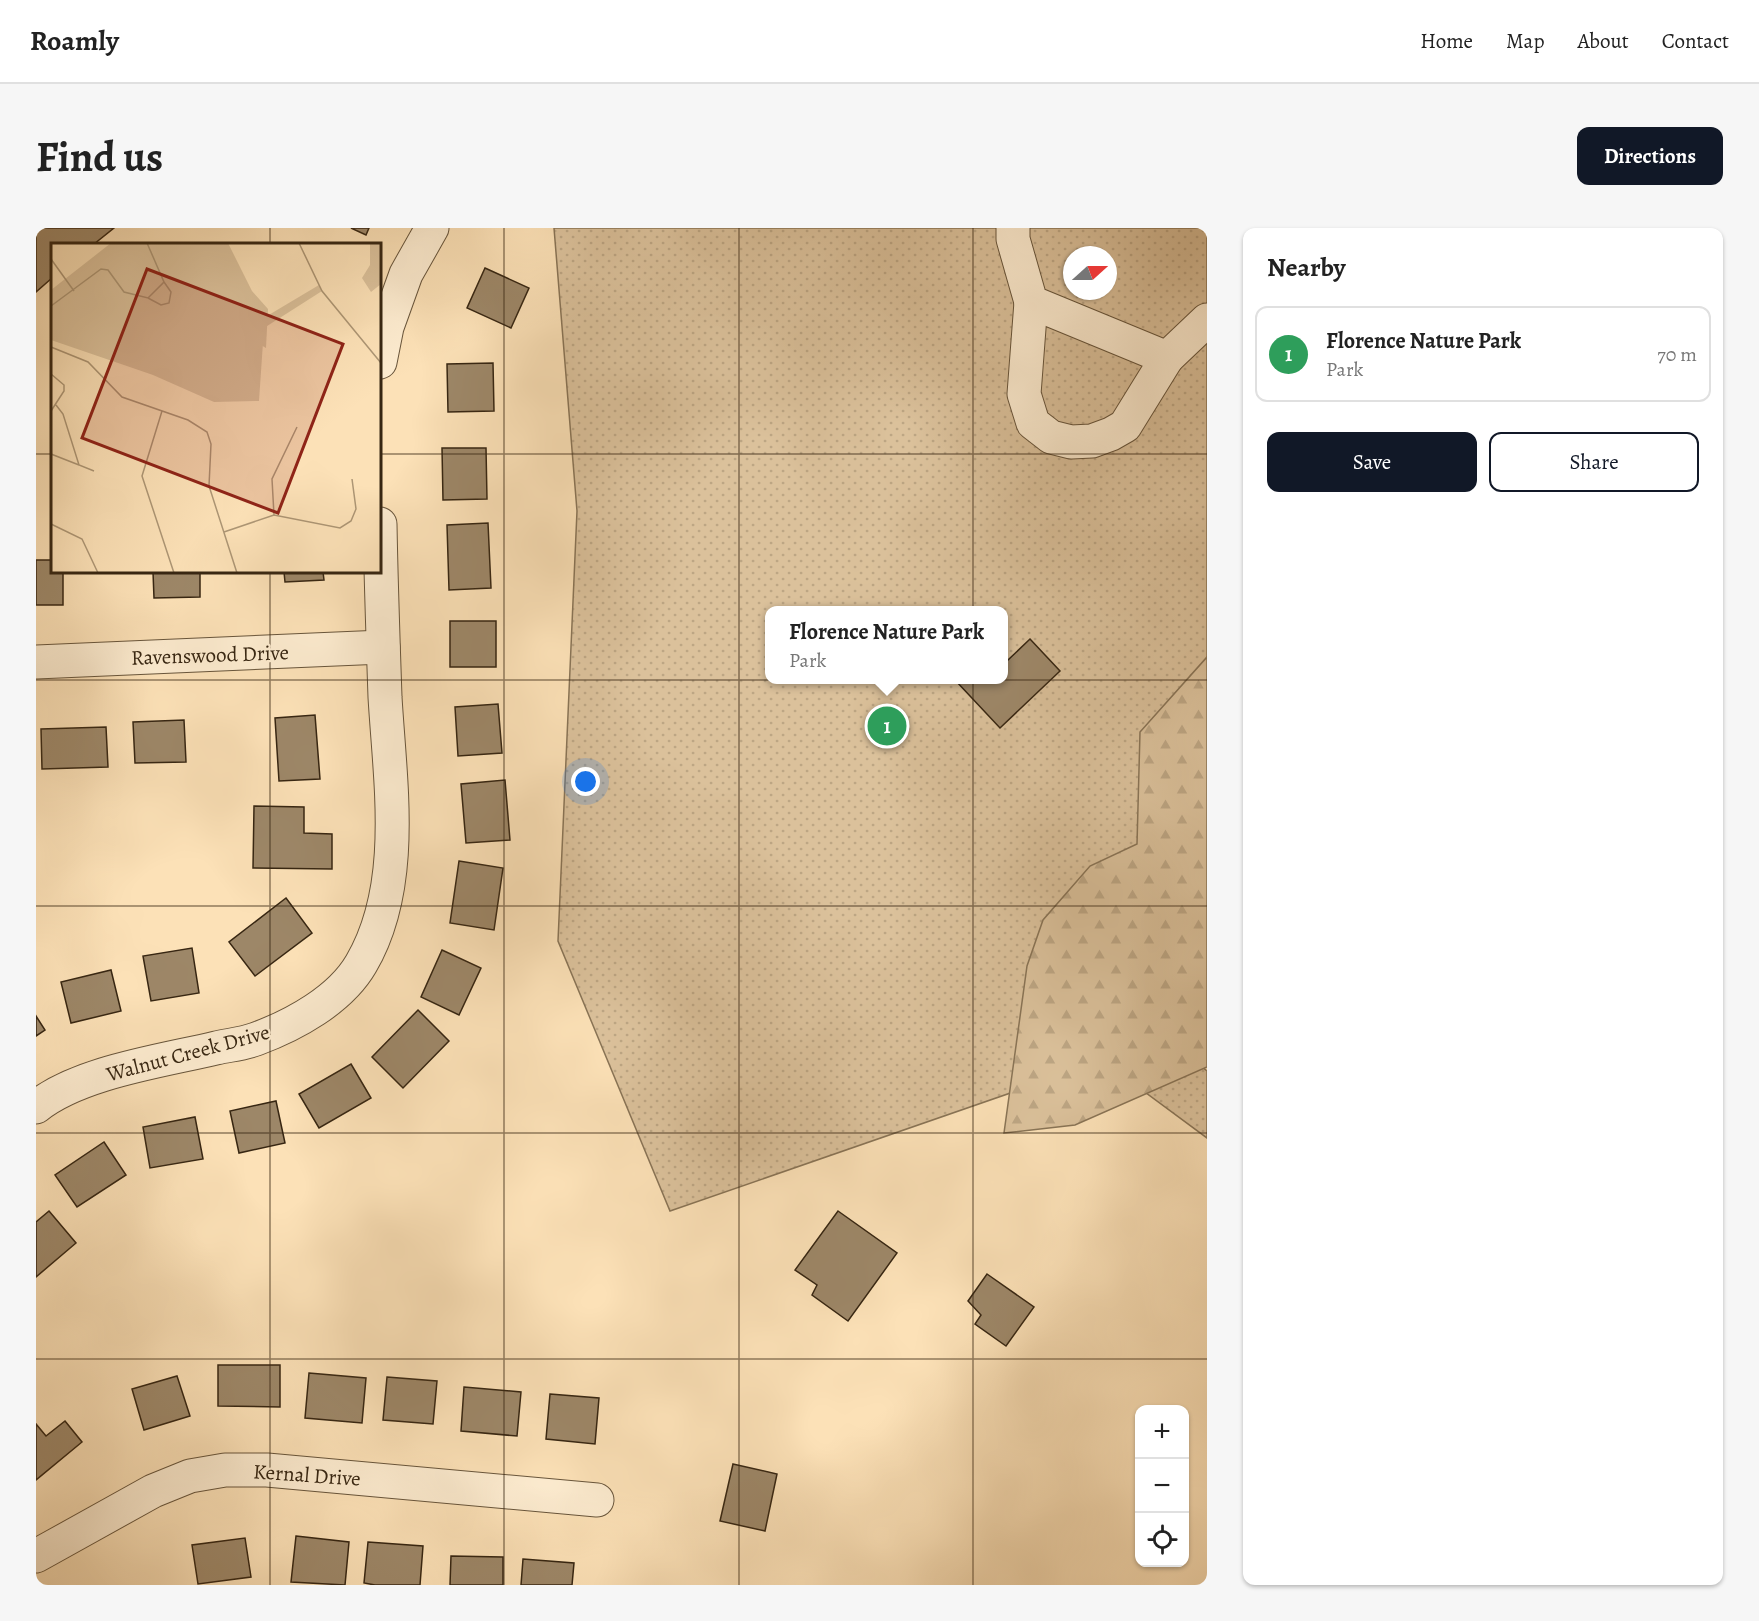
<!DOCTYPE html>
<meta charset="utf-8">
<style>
body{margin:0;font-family:Alegreya,serif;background:#f6f6f6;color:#222}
.controls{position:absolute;right:18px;bottom:18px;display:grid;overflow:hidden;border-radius:12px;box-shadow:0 2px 4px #0004}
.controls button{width:54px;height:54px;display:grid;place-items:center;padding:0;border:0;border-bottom:2px solid #e0e0e0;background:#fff;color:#222;font:30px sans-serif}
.compass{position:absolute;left:1027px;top:18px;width:54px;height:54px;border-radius:50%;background:#fff;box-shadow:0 2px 4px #0004;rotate:69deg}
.you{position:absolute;left:550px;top:554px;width:21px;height:21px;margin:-15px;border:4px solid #fff;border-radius:50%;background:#1a73e8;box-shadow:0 0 0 9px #1a73e833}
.badge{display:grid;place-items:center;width:39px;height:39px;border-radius:50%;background:#111827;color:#fff;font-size:20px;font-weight:700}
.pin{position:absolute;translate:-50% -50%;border:3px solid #fff;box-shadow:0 2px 6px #0006}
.popup{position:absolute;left:729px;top:378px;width:243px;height:78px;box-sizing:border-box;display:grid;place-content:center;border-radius:12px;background:#fff;filter:drop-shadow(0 2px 4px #0005);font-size:20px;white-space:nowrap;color:#767676}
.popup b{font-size:22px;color:#222}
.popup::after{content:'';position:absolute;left:50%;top:100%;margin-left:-12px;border:12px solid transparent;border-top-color:#fff}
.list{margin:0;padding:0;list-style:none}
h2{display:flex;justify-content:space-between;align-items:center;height:78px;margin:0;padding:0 24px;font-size:26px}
h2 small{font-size:20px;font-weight:400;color:#767676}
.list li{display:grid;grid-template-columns:39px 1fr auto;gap:18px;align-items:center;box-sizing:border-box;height:96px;margin:0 12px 12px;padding:0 12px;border:2px solid #e0e0e0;border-radius:12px}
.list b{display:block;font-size:22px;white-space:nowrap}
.list p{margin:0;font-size:20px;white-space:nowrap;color:#767676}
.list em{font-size:20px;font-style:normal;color:#767676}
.actions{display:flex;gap:12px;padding:18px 24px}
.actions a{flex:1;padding:14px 0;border:2px solid #111827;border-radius:12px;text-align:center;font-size:21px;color:#111827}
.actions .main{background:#111827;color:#fff}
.icon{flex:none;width:33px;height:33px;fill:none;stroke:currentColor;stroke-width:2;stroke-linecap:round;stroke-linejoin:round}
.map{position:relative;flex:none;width:1171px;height:1357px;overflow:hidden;border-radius:12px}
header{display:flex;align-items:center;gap:36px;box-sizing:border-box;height:84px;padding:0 30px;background:#fff;border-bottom:2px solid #e0e0e0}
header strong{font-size:28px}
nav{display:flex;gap:33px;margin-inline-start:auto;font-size:21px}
.intro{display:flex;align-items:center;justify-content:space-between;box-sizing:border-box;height:144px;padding:0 36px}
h1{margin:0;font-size:42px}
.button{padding:15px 27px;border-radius:12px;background:#111827;color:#fff;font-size:21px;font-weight:700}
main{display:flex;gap:36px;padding:0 36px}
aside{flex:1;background:#fff;border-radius:12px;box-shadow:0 2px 4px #0004}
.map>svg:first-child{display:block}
.green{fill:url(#green-dots);stroke:#897456;stroke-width:1.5;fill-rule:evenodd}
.forest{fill:url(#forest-firs);stroke:#897456;stroke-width:1.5}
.building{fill:#9d8768;stroke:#372612;stroke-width:1.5}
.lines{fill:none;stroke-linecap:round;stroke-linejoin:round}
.minor-casing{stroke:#68553b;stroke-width:35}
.minor{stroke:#fdecd0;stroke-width:33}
.grid{fill:none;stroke:#372612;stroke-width:1.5;stroke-opacity:0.55}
.labels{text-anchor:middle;stroke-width:4.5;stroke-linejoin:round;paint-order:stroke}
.street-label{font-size:21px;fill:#372612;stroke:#fdecd0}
.inset-road{fill:none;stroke:#ad9675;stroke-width:1.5}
.view{fill:#8f2418;fill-opacity:0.15;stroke:#8f2418;stroke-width:3}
.inset-edge{fill:none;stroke:#372612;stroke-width:3}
</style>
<header>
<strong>Roamly</strong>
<nav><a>Home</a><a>Map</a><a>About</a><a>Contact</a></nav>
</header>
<div class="intro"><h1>Find us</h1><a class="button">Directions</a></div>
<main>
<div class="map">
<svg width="1171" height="1357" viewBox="0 0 1171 1357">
<defs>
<pattern id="green-dots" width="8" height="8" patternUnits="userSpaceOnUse" patternTransform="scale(1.5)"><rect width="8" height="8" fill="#dbc19b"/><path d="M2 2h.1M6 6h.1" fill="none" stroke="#bda684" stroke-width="1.8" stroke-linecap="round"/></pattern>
<pattern id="forest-firs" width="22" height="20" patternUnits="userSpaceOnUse" patternTransform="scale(1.5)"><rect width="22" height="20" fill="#dbc19b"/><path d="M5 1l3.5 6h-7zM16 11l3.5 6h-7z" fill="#bda684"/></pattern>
</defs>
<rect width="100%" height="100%" fill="#fce1b7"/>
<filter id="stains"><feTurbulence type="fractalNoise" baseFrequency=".00333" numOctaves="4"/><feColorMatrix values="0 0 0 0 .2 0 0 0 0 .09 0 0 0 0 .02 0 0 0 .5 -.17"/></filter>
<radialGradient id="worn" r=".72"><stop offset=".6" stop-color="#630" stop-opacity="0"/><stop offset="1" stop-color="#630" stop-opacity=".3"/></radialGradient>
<!-- green -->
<path class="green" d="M518,0H1171V769L1133,813L1171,843V910L1083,845L986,861L634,983L522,713L541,283ZM1036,27H1072V63H1036ZM734,382H968V452H734Z"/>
<!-- forest -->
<polygon class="forest" points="1171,429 1171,839 1039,897 968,905 991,738 1007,692 1054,638 1101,616 1104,504"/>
<!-- building -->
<g class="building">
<polygon points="0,0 78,0 58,16 16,16 16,50 0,64"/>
<polygon points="315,0 333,0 330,7"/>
<polygon points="449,40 493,60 475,100 431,80"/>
<polygon points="457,135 458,183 412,184 411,136"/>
<polygon points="406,220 450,220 451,271 407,272"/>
<polygon points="452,295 455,360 413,362 411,297"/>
<polygon points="0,332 16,332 16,344 27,344 27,377 0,377"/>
<polygon points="117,344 164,344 164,369 118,370"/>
<polygon points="248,344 287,344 288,352 249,354"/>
<rect x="414" y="393" width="46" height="46"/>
<polygon points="994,411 1024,443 964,500 919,452 968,452 968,428 972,432"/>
<polygon points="462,476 466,525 422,528 419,479"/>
<polygon points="279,487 284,551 243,553 239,490"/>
<polygon points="148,492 150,534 99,535 97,494"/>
<polygon points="70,499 72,539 6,541 5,501"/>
<polygon points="469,552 474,612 430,615 425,556"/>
<polygon points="218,578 268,579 268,605 296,606 296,641 217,640"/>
<polygon points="423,633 467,640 458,702 414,695"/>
<polygon points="250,670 276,705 219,748 193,714"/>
<polygon points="156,720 163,765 115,773 107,728"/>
<polygon points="406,722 445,740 423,787 385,769"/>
<polygon points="75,742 85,783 35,795 25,754"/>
<polygon points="382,782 413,813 367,860 336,829"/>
<polygon points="0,788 9,802 0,808"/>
<polygon points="315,836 335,870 283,900 263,866"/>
<polygon points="240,873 249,915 203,925 194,883"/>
<polygon points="159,889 167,931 114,940 107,899"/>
<polygon points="68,914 90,947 41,979 19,947"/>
<polygon points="13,983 40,1015 0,1049 0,994"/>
<polygon points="802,983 861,1025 812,1093 776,1067 781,1057 759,1042"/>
<polygon points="951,1046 998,1079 970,1118 939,1096 945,1087 932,1073"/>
<polygon points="182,1137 244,1137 244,1179 182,1178"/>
<polygon points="273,1145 330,1150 326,1195 269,1190"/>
<polygon points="141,1148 154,1188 108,1202 96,1161"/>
<polygon points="351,1149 401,1153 397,1196 347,1192"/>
<polygon points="428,1159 485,1164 481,1208 425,1203"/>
<polygon points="514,1166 563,1170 559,1216 510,1211"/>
<polygon points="29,1193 46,1214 0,1252 0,1196 10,1208"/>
<polygon points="697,1236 741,1246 729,1303 684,1293"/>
<polygon points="260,1308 313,1314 309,1357 255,1354"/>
<polygon points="209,1310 215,1349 162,1356 156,1317"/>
<polygon points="332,1314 387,1318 384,1357 339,1357 328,1355"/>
<polygon points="415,1328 467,1329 467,1357 414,1357"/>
<polygon points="487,1331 538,1335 536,1357 485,1357"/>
</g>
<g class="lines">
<defs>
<g id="minor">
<polyline points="977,0 977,11 995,74 1131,130 1171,92"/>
<polyline points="995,74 988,166 997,195 1015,209 1035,214 1056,213 1075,206 1089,198 1131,130"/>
<polyline points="344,134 351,99 370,46 396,0"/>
<polyline points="0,434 347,419"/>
<path d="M0,879C44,844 126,833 180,820C193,817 207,816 220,811C258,797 304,772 325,736C371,658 354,555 349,469C347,411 345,354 344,296"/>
<polyline points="0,1328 117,1263 154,1248 189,1242 231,1242 561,1272"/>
</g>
</defs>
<!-- minor casing -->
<use href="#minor" class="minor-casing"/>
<!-- minor -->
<use href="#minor" class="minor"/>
</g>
<!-- grid -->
<path class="grid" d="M234,0V16M468,0V1357M703,0V1357M937,0V1357M0,226H16M344,226H1171M234,344V1357M0,452H1171M0,678H1171M0,905H1171M0,1131H1171"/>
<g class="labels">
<!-- street labels -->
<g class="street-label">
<text transform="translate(174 427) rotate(-2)" y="7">Ravenswood Drive</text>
<text transform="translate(152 825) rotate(-15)" y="7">Walnut Creek Drive</text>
<text transform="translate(271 1247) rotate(4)" y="7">Kernal Drive</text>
</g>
</g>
<!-- overview -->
<g transform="translate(15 15)">
<rect width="330" height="330" fill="#fce1b7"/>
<path d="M60,0H171L211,76L268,42L271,48L213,85L208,158L163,159L102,132L0,97V47Z" fill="#dbc19b"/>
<path d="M139,0H177L201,48L217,66L215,105L187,88L181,70L165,63L144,27ZM319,0H330V41L320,49L311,35L319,22Z" fill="#dbc19b"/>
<path class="inset-road" d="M248,0L271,48L330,120M0,16L23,48M97,55L110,62L118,60L120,49L113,39M0,63L50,26L57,27L73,49L97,55L113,39L96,0M0,104L37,119L71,154L137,177L156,189L160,201L158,243L186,330M0,131L13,142V148L0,168M5,162L12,171L28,222L43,228M111,168L91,233L123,330M0,211L28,222M223,272L221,236L246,184M0,281L31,296L47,330M173,289L223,272L289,285L300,278L305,266L301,236"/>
<path class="view" d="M96,26L292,101L227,270L31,195Z"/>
<rect width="330" height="330" class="inset-edge"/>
</g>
<rect width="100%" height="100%" filter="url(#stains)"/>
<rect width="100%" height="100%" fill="url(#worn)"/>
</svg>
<div class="controls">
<button>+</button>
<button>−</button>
<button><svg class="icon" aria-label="locate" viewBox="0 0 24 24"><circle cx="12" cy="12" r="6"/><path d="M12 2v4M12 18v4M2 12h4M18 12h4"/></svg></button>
</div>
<svg class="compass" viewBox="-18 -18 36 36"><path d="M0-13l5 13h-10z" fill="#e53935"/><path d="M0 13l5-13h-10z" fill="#767676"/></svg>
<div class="you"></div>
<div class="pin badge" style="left:851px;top:498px;background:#2e9e5b">1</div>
<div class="popup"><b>Florence Nature Park</b>Park</div>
</div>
<aside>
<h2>Nearby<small></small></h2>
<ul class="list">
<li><span class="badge" style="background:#2e9e5b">1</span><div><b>Florence Nature Park</b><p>Park</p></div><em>70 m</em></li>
</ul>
<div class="actions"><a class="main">Save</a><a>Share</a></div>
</aside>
</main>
